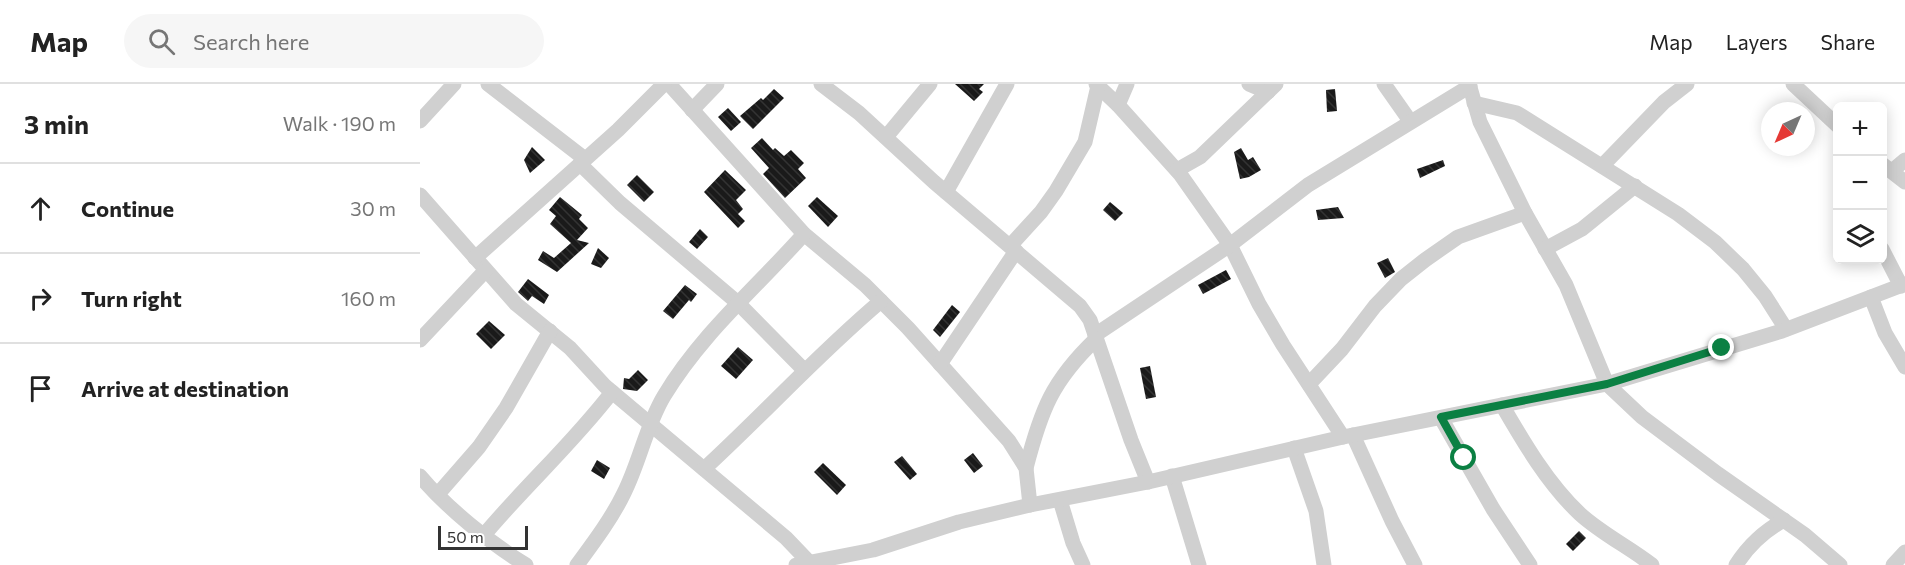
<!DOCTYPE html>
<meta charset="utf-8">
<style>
body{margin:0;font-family:Commissioner,sans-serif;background:#f6f6f6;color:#222}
.controls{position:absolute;right:18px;top:18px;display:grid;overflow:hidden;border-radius:9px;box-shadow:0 3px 15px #0003}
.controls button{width:54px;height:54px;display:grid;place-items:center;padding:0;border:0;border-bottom:2px solid #e0e0e0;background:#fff;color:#222;font:30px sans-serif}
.compass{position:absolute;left:1341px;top:18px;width:54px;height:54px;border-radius:50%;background:#fff;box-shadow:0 3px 15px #0003;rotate:224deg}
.scale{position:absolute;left:18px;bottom:15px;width:90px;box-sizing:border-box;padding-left:6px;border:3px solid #333;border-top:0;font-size:16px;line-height:21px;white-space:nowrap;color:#333;-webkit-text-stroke:4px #fff;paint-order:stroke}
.stop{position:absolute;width:18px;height:18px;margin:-14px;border:4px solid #0b8043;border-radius:50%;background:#fff}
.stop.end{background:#0b8043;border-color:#fff;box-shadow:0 2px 6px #0008}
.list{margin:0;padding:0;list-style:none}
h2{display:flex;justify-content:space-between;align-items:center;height:78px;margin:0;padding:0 24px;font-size:26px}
h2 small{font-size:20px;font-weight:400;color:#767676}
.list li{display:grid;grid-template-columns:39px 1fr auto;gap:18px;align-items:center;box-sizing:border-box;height:90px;padding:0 24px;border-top:2px solid #e0e0e0}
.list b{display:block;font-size:22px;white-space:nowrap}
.list em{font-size:20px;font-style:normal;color:#767676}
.icon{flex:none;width:33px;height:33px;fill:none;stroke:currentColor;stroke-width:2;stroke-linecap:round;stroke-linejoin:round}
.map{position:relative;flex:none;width:1485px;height:481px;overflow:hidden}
header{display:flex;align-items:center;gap:36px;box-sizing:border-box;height:84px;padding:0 30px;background:#fff;border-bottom:2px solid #e0e0e0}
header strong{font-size:28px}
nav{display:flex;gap:33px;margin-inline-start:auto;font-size:21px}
.search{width:420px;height:54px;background:#f6f6f6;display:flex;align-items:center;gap:15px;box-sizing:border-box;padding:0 21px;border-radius:33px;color:#767676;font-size:22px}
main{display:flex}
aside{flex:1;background:#fff}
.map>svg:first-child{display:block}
.building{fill:url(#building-back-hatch)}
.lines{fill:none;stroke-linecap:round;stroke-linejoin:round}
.minor{stroke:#d0d0d0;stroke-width:15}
.route{stroke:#0b8043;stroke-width:8}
</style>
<header>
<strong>Map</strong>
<div class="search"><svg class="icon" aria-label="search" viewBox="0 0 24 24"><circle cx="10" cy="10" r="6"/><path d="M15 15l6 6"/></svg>Search here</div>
<nav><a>Map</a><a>Layers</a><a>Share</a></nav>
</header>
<main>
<aside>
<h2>3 min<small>Walk · 190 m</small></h2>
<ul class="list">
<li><svg class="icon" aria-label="ahead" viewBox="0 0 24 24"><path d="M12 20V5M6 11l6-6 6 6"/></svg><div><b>Continue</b></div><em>30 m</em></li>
<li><svg class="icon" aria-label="right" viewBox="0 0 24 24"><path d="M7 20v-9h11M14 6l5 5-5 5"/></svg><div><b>Turn right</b></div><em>160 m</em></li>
<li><svg class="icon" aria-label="arrive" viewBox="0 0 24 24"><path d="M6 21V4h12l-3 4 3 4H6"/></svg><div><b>Arrive at destination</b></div></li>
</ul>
</aside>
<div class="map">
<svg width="1485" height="481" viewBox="0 0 1485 481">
<defs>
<pattern id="building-back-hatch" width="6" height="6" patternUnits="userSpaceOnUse" patternTransform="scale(1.5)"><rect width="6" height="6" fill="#1a1a1a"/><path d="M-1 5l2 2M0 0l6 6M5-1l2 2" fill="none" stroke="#333"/></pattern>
</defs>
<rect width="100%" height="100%" fill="#fff"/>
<!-- building -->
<g class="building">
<polygon points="535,0 564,0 559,5 563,8 554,17"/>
<polygon points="354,5 364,14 333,45 320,32 341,14 343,16"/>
<polygon points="915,5 917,27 907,28 906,6"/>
<polygon points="308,24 321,38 311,47 298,33"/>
<polygon points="342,54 353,66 355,64 364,72 371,66 384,79 378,85 386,94 365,114 343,90 349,84 331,64"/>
<polygon points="112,63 125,76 110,89 104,76"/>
<polygon points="821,64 828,76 833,73 841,86 829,93 820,95 814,68"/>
<polygon points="1023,76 1025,82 1000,94 997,85"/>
<polygon points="305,86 326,106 316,116 323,125 318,130 325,137 318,144 284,108"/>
<polygon points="217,91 234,108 224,118 207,101"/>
<polygon points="140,113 162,131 159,135 168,144 157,156 169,159 137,188 118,176 123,167 134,174 151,159 130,140 136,132 129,126"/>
<polygon points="397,113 418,132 408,143 388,122"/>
<polygon points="690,118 703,129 695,137 683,126"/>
<polygon points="918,123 924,134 898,136 896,126"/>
<polygon points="280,145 288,153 277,165 269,158"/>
<polygon points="178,164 189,174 181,184 171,180"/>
<polygon points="968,174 975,188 965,194 957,179"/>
<polygon points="806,186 811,195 783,210 778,201"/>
<polygon points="108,195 129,211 124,220 112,212 108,217 98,208"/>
<polygon points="265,201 277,210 271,218 269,216 253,235 243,227"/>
<polygon points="532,221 540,228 520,253 513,246"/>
<polygon points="69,237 85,251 71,265 56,250"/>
<polygon points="318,263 333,276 316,295 301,282"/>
<polygon points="730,282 736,313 726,315 720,284"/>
<polygon points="218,286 228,296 217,307 203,305 204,294 209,295"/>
<polygon points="553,369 563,382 554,389 544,376"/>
<polygon points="482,372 497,390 490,396 474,378"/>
<polygon points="177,376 190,384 184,395 171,387"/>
<polygon points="403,379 426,401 417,411 394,388"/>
<polygon points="1159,447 1166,454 1153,467 1146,460"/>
</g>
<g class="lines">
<!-- minor -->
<g class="minor">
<polyline points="68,0 165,75"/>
<polyline points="249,0 384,150 445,201 488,244 589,357 606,384 610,421"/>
<polyline points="401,0 439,29 514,98 660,222 670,236 711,356 728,398"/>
<polyline points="676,0 698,21 760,90 810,161 839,220 863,261 923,353"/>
<polyline points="829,0 848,8"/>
<polyline points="964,0 990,37"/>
<polyline points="1049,0 1060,38 1105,129 1146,201 1187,300 1222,333 1298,390 1385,451 1420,481"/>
<polyline points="1373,0 1418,42"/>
<polyline points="1054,19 1097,29 1258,130 1295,158 1323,185 1345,212 1366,245"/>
<polyline points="698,21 707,0"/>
<polyline points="272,26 297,0"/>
<polyline points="0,37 34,0"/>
<polyline points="466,53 510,0"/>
<polyline points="160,80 200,119 318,219 384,286"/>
<polyline points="1462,80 1485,98"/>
<polyline points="1182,82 1244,18 1267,0"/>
<polyline points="757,86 780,73 856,0"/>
<polyline points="1472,87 1485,76"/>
<polyline points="526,108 587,0"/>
<polyline points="0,111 96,220 150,264 185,302 366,454 388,477"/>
<polyline points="590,162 621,128 636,107 665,58 678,2"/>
<polyline points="1125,165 1162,145 1215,102"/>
<polyline points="1462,165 1481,202"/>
<polyline points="55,174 198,46 244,0"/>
<polyline points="1451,213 1465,249 1485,283"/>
<polyline points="675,251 810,161 888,101 1050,2"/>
<polyline points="0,256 65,187"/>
<polyline points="520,280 596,167"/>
<polyline points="889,300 922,265 955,222 981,195 1005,176 1038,153 1105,129"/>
<path d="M1082,321C1104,359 1128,400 1160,430C1182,450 1209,463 1232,481"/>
<polyline points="1021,334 1073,425 1110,481"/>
<polyline points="933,351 972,437 995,481"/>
<polyline points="874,364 896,427 904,481"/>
<path d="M606,384C621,326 632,297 676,255"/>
<path d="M284,385C344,330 398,270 461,217"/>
<path d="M0,392C27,424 70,459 106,481"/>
<polyline points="752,392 779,481"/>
<polyline points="18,410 59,363 86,324 130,247"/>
<polyline points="640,416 653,459 663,481"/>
<path d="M64,451C105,402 153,359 192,308"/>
<path d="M157,481C174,458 192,434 204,409C220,377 226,342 244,312C282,249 336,204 384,150"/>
<polyline points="376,481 453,466 539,438 610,421 728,398 923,353 1187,300 1362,247 1485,200"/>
<path d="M1316,481C1328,462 1344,447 1364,436"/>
<polyline points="1473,481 1485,468"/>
</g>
</g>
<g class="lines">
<!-- route -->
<polyline class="route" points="1044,374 1021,333 1187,300 1302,264"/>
</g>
</svg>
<div class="controls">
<button>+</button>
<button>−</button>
<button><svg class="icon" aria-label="layers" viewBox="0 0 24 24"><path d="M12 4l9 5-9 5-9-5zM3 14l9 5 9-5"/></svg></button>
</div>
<svg class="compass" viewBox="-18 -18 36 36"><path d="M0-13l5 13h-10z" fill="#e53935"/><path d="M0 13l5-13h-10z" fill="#767676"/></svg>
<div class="scale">50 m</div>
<div class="stop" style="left:1044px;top:374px"></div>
<div class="stop end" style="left:1302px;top:264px"></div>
</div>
</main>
